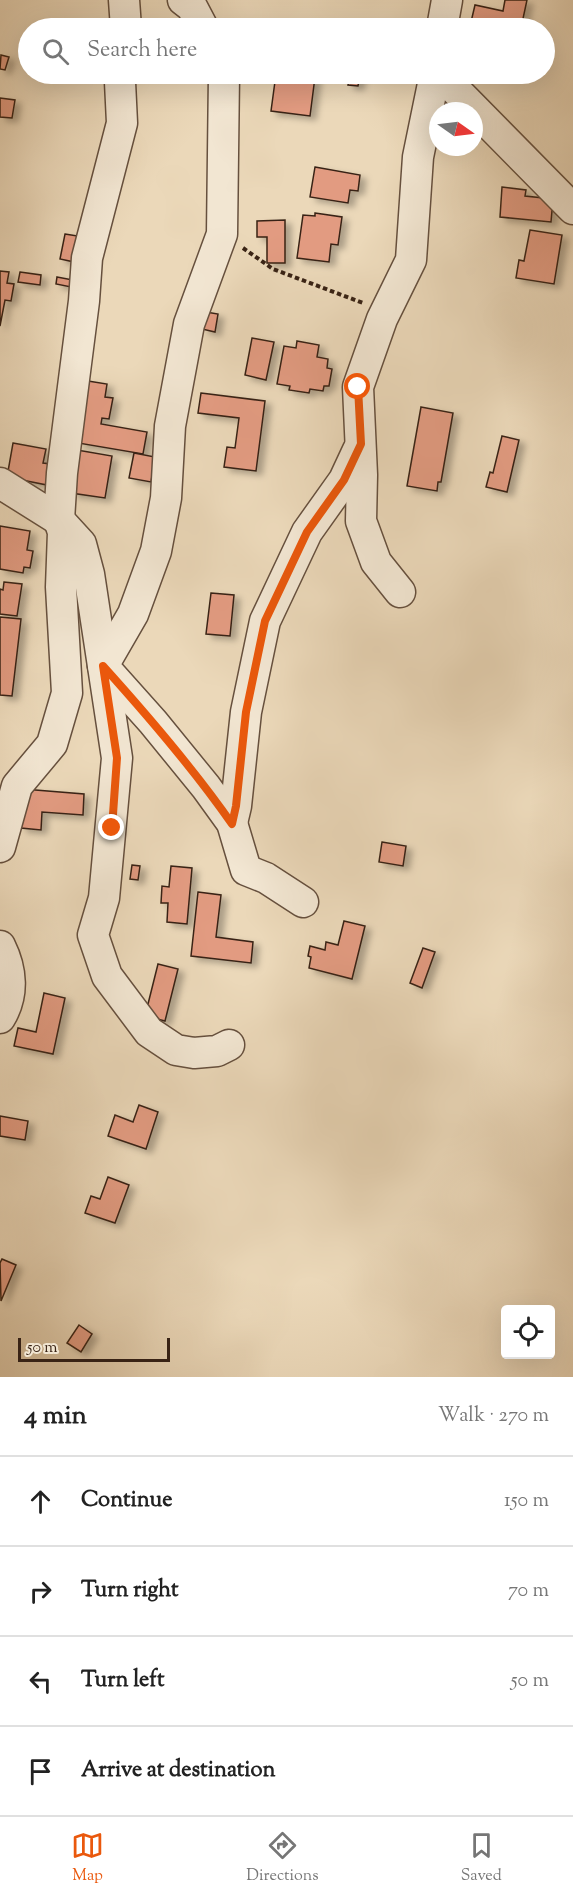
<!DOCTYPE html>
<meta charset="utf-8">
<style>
body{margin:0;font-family:"Sorts Mill Goudy",serif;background:#f2f2f2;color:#222}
.controls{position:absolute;right:18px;bottom:18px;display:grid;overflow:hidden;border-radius:6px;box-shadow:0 6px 24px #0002}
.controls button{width:54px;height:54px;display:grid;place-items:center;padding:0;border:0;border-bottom:2px solid #e0e0e0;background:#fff;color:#222;font:30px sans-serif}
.compass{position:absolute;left:429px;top:102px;width:54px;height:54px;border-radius:50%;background:#fff;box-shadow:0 6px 24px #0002;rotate:104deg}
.scale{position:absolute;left:18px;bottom:15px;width:152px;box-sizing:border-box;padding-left:6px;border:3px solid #392315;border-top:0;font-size:16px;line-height:21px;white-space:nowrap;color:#392315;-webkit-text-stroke:4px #f2e6d2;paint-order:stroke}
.stop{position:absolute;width:18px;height:18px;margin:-14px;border:4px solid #ea580c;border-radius:50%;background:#fff}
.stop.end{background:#ea580c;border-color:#fff;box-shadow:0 2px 6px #0008}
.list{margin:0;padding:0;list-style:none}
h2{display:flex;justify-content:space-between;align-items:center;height:78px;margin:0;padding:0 24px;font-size:26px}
h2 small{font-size:20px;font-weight:400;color:#767676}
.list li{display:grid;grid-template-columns:39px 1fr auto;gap:18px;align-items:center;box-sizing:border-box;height:90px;padding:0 24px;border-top:2px solid #e0e0e0}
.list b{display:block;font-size:22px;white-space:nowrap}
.list em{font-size:20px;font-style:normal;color:#767676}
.icon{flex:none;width:33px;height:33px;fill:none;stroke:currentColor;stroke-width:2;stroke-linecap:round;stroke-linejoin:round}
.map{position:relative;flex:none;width:573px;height:1377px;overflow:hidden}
.search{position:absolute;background:#fff;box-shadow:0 6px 24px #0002;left:18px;right:18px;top:18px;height:66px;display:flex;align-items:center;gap:15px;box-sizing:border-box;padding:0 21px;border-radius:33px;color:#767676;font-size:22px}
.sheet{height:438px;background:#fff}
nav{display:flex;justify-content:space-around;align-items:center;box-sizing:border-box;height:84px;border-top:2px solid #e0e0e0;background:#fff;font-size:16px;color:#767676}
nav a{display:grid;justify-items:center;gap:3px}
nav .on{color:#ea580c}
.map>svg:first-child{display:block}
.building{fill:#e29b81;stroke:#392315;stroke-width:1.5;filter:url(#shadow)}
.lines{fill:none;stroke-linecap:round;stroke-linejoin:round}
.minor-casing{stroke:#66503e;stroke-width:33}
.path{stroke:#392315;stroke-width:4;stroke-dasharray:4.5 3;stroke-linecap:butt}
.minor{stroke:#f2e6d2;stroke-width:30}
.route{stroke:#ea580c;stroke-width:8}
</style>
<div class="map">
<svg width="573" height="1377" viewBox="0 0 573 1377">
<defs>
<filter id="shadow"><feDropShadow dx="6" dy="4" stdDeviation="3" flood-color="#0004"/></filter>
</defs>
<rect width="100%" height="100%" fill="#ebd8b9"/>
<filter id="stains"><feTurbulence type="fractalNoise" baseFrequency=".00333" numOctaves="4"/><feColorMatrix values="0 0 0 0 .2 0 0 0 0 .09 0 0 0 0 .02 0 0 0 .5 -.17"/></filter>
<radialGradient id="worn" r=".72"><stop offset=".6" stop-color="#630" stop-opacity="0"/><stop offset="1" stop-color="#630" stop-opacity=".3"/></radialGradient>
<!-- building -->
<g class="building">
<polygon points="505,0 527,0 521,28 502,28 471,22 475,5 503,11"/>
<polygon points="1,55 9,57 5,70 0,69"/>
<polygon points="276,74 315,77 310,116 271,111"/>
<polygon points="350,74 360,75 358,86 348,85"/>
<polygon points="0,98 15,100 12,118 0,117"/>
<polygon points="315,167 360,175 358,191 350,190 348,203 310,197"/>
<polygon points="502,187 526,190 525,196 553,199 551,222 500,217"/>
<polygon points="315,213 342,217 338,245 331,244 329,262 297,258 303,215 315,216"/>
<polygon points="285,220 285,263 267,263 267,237 257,237 257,221"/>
<polygon points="530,230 562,235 554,284 516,278 519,260 524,261"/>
<polygon points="65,234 84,237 79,263 60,259"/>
<polygon points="0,271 9,272 7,283 14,284 11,301 5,300 0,326"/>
<polygon points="20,272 41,275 40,285 18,282"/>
<polygon points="57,277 73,280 71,287 56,284"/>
<polygon points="206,312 218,314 215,332 202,329"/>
<polygon points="252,338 274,342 266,380 245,375"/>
<polygon points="297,341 319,345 317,357 328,359 327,368 332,369 329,386 324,386 323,391 310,389 309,393 289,390 290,386 277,384 284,346 296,348"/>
<polygon points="88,381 107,384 105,397 113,398 109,419 102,418 101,424 147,432 143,454 78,443"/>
<polygon points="201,393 265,401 256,471 224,467 227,447 235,448 239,418 198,413"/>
<polygon points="421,407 453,413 441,482 438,482 437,491 407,486"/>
<polygon points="502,436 519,440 507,492 486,487 490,472 493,473"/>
<polygon points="13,443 46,449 43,463 51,464 47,485 7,477"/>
<polygon points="77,450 112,456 105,498 71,493"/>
<polygon points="134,453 155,457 151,482 129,478"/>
<polygon points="0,526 30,531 27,550 33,551 30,568 24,567 23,573 0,569"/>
<polygon points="4,582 22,584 17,616 0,614 0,589 3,590"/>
<polygon points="211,593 234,595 230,636 206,634"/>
<polygon points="0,617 21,619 12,696 0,695"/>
<polygon points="23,789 84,794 83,815 42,812 41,830 21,828"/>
<polygon points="382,842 406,846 403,866 379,862"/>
<polygon points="132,865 140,866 138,880 130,879"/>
<polygon points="171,866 192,868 187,924 167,922 168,903 161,903 162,886 169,887"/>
<polygon points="198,892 221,895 216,937 253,942 251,963 191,956"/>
<polygon points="344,921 365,926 352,979 309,968 311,957 308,956 310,946 325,950 326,942 338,945"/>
<polygon points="423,948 435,952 422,988 410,983"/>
<polygon points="158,964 178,969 165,1021 145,1016"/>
<polygon points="44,993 65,998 53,1054 14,1046 18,1028 36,1032"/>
<polygon points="139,1105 158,1112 146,1149 108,1136 115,1115 133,1122"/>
<polygon points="0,1116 28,1121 25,1140 0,1136"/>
<polygon points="108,1177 129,1185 115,1223 85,1213 91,1196 100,1199"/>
<polygon points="2,1259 16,1265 1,1301 0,1263"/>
<polygon points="79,1325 92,1334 81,1352 67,1343"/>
</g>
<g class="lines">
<defs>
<g id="minor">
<polyline points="124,0 126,28"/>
<polyline points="183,0 192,7 203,28"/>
<polyline points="442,28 447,0"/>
<polyline points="224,74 222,234 189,324 170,426 166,498 156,551 133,614 103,666 153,722 206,787 232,823 246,870 266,878 303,902"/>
<polyline points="440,74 573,209"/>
<polyline points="0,483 59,520 81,544 89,574 117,758 104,898 93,935 107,976 149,1032 176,1050 194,1053 217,1051 229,1045"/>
<polyline points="400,592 376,562 361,521 362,475 358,387 382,319 411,260 418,157 435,74"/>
<polyline points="232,823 236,806 246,712 265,621 307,532 344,480 358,450"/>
<polyline points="0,847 17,786 52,744 67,693 61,587 63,532 59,520 62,473 84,301 87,258 122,123 120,82 121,74"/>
<path d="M0,946C12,970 14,995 0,1018"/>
</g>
</defs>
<!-- minor casing -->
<use href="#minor" class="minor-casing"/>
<!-- path -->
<polyline class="path" points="243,248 273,269 363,303"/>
<!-- minor -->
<use href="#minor" class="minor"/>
</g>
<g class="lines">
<!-- route -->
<path class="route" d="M112,828L117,758L103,666C149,717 193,768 232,824L236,806L246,712L265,621L307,532L344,480L361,444L358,387"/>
</g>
<rect width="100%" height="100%" filter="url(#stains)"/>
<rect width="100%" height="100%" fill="url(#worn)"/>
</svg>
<div class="controls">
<button><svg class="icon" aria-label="locate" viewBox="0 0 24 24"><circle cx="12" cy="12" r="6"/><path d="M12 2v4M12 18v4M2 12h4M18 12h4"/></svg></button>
</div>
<svg class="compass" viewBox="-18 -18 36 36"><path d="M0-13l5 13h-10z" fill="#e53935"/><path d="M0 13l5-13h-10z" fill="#767676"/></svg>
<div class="scale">50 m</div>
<div class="stop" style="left:358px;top:387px"></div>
<div class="stop end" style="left:112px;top:828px"></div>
<div class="search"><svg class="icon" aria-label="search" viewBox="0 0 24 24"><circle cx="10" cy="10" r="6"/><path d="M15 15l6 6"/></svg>Search here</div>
</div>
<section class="sheet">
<h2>4 min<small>Walk · 270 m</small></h2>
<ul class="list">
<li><svg class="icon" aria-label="ahead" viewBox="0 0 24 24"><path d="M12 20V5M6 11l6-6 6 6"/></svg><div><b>Continue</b></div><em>150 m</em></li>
<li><svg class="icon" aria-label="right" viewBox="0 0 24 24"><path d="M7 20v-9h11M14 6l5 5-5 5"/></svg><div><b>Turn right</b></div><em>70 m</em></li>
<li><svg class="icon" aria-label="left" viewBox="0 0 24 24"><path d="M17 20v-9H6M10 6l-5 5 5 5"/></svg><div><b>Turn left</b></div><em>50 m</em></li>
<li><svg class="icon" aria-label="arrive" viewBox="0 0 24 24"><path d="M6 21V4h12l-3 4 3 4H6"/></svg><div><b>Arrive at destination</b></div></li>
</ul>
</section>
<nav>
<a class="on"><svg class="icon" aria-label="map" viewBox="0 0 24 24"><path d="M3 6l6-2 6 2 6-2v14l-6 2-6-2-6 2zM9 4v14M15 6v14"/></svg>Map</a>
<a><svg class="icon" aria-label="directions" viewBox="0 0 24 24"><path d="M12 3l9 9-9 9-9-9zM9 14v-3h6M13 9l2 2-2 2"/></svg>Directions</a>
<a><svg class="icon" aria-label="saved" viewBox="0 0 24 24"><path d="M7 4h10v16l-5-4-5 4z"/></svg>Saved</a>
</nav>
